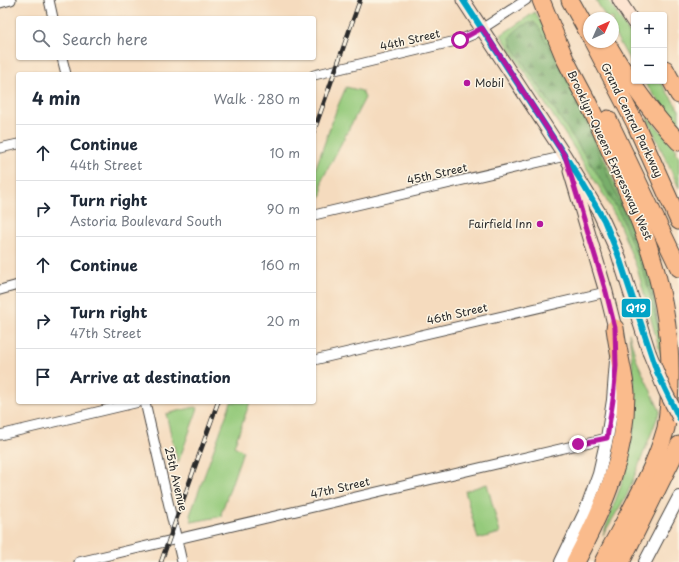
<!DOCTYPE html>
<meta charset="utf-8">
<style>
body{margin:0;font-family:"Playpen Sans",sans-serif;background:#f2f2f3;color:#1f2937}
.controls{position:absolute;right:12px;top:12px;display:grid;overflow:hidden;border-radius:4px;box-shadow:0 1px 3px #0004}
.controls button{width:36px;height:36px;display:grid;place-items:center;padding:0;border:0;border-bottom:1px solid #e0e1e3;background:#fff;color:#1f2937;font:20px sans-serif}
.compass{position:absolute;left:583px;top:12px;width:36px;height:36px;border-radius:50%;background:#fff;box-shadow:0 1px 3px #0004;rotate:45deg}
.stop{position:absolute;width:12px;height:12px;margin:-9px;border:3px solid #b5179e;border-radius:50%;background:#fff}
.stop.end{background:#b5179e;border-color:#fff;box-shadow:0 1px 4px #0008}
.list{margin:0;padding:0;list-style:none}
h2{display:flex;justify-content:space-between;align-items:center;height:52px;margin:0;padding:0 16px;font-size:17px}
h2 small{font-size:13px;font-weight:400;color:#747a83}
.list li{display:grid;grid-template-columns:26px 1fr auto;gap:12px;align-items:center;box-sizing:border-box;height:56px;padding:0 16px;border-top:1px solid #e0e1e3}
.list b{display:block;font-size:15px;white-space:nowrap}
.list p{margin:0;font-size:13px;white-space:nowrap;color:#747a83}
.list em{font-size:13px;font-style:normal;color:#747a83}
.icon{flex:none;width:22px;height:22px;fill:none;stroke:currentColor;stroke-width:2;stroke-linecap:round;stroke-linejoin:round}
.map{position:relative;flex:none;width:679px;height:562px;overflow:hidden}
.search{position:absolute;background:#fff;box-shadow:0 1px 3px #0004;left:16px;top:16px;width:300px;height:44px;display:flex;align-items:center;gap:10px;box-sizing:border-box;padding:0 14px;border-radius:4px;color:#747a83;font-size:15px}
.panel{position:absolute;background:#fff;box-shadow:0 1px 3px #0004;left:16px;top:72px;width:300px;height:332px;border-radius:4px}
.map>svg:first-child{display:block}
.grass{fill:#95ca7b;stroke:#607a53}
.forest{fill:url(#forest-firs);stroke:#526c4b}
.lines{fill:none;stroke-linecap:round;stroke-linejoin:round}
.minor-casing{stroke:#494541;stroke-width:11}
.tertiary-casing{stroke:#494541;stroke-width:14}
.secondary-casing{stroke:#494541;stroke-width:15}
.motorway-casing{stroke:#494541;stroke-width:19}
.minor{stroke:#fff;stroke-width:9}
.tertiary{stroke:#fff;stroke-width:12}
.secondary{stroke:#fde4d1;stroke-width:13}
.motorway{stroke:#fabb8c;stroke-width:17}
.rail-casing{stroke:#2b2b2b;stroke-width:4.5}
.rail{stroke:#fcf5e5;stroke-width:3;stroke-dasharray:9;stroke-linecap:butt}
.secondary-bridge-casing{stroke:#494541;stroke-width:15;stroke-linecap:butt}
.secondary-bridge{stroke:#fde4d1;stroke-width:13}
.bus-1-casing{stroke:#fcf5e5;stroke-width:9}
.bus-1{stroke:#02a3c6;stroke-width:6}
.route{stroke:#b5179e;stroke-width:5}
.poi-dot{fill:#b5179e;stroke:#fcf5e5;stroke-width:1.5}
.labels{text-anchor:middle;stroke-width:3;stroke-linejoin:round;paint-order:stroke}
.street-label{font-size:11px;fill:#2b2b2b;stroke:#fcf5e5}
.poi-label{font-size:11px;fill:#2b2b2b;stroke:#fcf5e5;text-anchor:start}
.line-badge{stroke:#fcf5e5;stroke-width:1.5}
.badge-label{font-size:11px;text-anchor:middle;font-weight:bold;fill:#fff}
</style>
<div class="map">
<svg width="679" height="562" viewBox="0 0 679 562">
<defs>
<pattern id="forest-firs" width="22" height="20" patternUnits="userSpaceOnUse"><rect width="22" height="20" fill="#78ae6b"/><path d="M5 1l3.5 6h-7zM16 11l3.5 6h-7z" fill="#638e58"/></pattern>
</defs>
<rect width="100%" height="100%" fill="#fcf5e5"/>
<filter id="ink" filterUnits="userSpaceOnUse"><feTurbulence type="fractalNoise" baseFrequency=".025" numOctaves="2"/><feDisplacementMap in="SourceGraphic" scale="8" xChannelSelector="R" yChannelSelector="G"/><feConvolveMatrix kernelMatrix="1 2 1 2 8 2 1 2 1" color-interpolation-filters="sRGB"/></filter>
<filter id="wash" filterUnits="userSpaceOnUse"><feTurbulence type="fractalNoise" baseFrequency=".012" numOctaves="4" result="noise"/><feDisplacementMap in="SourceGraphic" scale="16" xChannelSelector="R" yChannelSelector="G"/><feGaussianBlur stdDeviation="0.9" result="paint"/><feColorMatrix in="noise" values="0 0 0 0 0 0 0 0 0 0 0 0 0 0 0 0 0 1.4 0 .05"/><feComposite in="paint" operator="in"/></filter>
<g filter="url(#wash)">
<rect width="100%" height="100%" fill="#f5dbbe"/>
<!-- grass -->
<g class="grass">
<polygon points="596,0 608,0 634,40 634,68 613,31 613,18 606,18"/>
<polygon points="535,12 574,83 619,194 645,249 666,366 659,348 637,268 618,221 599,187 501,35"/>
<polygon points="643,81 660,81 679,110 679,127"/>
<polygon points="346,87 362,91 365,98 322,180 322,196 314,198 314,173 337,108"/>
<polygon points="647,118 649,118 677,150 675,153 679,156 679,188"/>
<polygon points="629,333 636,359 660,411 627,495 603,535 623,479 634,428 634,380"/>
<polygon points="231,402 250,402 234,446 243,451 221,514 223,516 192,522 190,515"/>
<polygon points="195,407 198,408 178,463 166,414"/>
<polygon points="487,484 500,533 478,539 465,491"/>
</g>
<!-- forest -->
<path class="forest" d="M534,22L538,26L564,74L576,98L619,201L641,246L653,284L659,332L646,279L621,216L595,170L512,46L510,37C516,29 524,24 534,22Z"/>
</g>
<g filter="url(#ink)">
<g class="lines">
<defs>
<g id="minor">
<polyline points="49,0 53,18"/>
<polyline points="0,3 11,0"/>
<polyline points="62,58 66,74"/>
<polyline points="314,75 460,40 474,34 526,0"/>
<polyline points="0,148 18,144"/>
<polyline points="314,215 565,156"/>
<polyline points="0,290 18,285"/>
<polyline points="314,360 606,292"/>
<polyline points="145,402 182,562"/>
<polyline points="0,435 139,402"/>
<polyline points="79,562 607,438"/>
</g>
<g id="tertiary">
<polyline points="561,562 585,512 599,473 607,438 613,400 616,361"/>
<polyline points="645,562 679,497"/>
</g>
<g id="secondary">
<polyline points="463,0 565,156 600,214 617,251 649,352"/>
<polyline points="619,0 634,23"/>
<polyline points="570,171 606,292 615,328"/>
</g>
<g id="motorway">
<path d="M541,0C549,20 557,40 565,59C572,73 579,86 586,99C601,128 613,158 626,188C660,265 679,342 666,428C653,475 625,519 603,562"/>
<polyline points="570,0 589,34"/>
<polyline points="593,42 635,123 679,221"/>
<path d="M606,42C627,78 650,112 679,142"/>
<polyline points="665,69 679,95"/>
<polyline points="608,119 679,268"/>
<path d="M575,562C604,507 626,458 626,394C626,387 624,380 623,373C620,358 617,343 615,328"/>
<polyline points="621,562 679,445"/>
</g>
</defs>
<!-- minor casing -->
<use href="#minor" class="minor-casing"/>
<!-- tertiary casing -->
<use href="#tertiary" class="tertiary-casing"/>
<!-- secondary casing -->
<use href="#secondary" class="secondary-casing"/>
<!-- motorway casing -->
<use href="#motorway" class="motorway-casing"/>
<!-- minor -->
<use href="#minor" class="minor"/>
<!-- tertiary -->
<use href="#tertiary" class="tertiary"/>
<!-- secondary -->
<use href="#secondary" class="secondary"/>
<!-- motorway -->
<use href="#motorway" class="motorway"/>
<defs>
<g id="rail">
<polyline points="314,131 360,0"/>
<polyline points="161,562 218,402"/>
</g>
</defs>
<!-- rail casing -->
<use href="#rail" class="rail-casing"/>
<!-- rail -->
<use href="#rail" class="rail"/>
<defs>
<polyline id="secondary-bridge" points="649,352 665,391 679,418"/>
</defs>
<!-- secondary-bridge casing -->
<use href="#secondary-bridge" class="secondary-bridge-casing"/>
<!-- secondary-bridge -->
<use href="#secondary-bridge" class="secondary-bridge"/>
<defs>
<polyline id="bus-1" points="463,0 578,176 604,220 618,254 657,372 679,418"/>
</defs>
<!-- bus-1 casing -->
<use href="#bus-1" class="bus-1-casing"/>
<!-- bus-1 -->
<use href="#bus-1" class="bus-1"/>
</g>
</g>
<g class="lines" filter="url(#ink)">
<!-- route -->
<polyline class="route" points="460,40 482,28 565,156 606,292 615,328 616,366 613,400 607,438 578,444"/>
</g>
<!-- markers -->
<g class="poi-dot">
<circle cx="467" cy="83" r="4"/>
<circle cx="540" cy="224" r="4"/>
</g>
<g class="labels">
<!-- street labels -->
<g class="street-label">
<text transform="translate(410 40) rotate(-13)" y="4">44th Street</text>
<text transform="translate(632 120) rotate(64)" y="4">Grand Central Parkway</text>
<text transform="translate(610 155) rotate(65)" y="4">Brooklyn-Queens Expressway West</text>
<text transform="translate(437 174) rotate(-13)" y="4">45th Street</text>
<text transform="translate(457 314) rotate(-13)" y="4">46th Street</text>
<text transform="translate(176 479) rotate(77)" y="4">25th Avenue</text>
<text transform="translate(340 488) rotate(-13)" y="4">47th Street</text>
</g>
<!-- poi labels -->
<g class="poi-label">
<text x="475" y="87">Mobil</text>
<text x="532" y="228" text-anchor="end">Fairfield Inn</text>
</g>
</g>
<rect class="line-badge" x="621" y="298" width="30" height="20" rx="4" fill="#02a3c6"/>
<g class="badge-label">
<text x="636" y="312">Q19</text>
</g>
</svg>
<div class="controls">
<button>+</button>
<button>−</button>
</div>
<svg class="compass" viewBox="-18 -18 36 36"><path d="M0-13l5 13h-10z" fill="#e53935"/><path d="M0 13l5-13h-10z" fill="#747a83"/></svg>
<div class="stop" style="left:460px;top:40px"></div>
<div class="stop end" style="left:578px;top:444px"></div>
<div class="search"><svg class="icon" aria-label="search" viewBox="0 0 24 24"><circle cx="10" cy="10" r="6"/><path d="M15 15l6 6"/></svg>Search here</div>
<section class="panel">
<h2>4 min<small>Walk · 280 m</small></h2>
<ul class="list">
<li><svg class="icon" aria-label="ahead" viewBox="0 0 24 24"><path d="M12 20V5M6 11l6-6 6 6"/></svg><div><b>Continue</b><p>44th Street</p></div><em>10 m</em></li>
<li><svg class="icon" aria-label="right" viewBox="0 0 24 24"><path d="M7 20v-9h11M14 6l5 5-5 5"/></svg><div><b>Turn right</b><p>Astoria Boulevard South</p></div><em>90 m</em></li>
<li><svg class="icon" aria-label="ahead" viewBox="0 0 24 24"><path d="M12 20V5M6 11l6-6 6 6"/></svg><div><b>Continue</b></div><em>160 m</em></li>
<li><svg class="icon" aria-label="right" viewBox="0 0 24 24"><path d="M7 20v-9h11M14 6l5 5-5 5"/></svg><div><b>Turn right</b><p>47th Street</p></div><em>20 m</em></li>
<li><svg class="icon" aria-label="arrive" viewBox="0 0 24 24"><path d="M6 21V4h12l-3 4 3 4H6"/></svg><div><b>Arrive at destination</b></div></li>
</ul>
</section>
</div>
